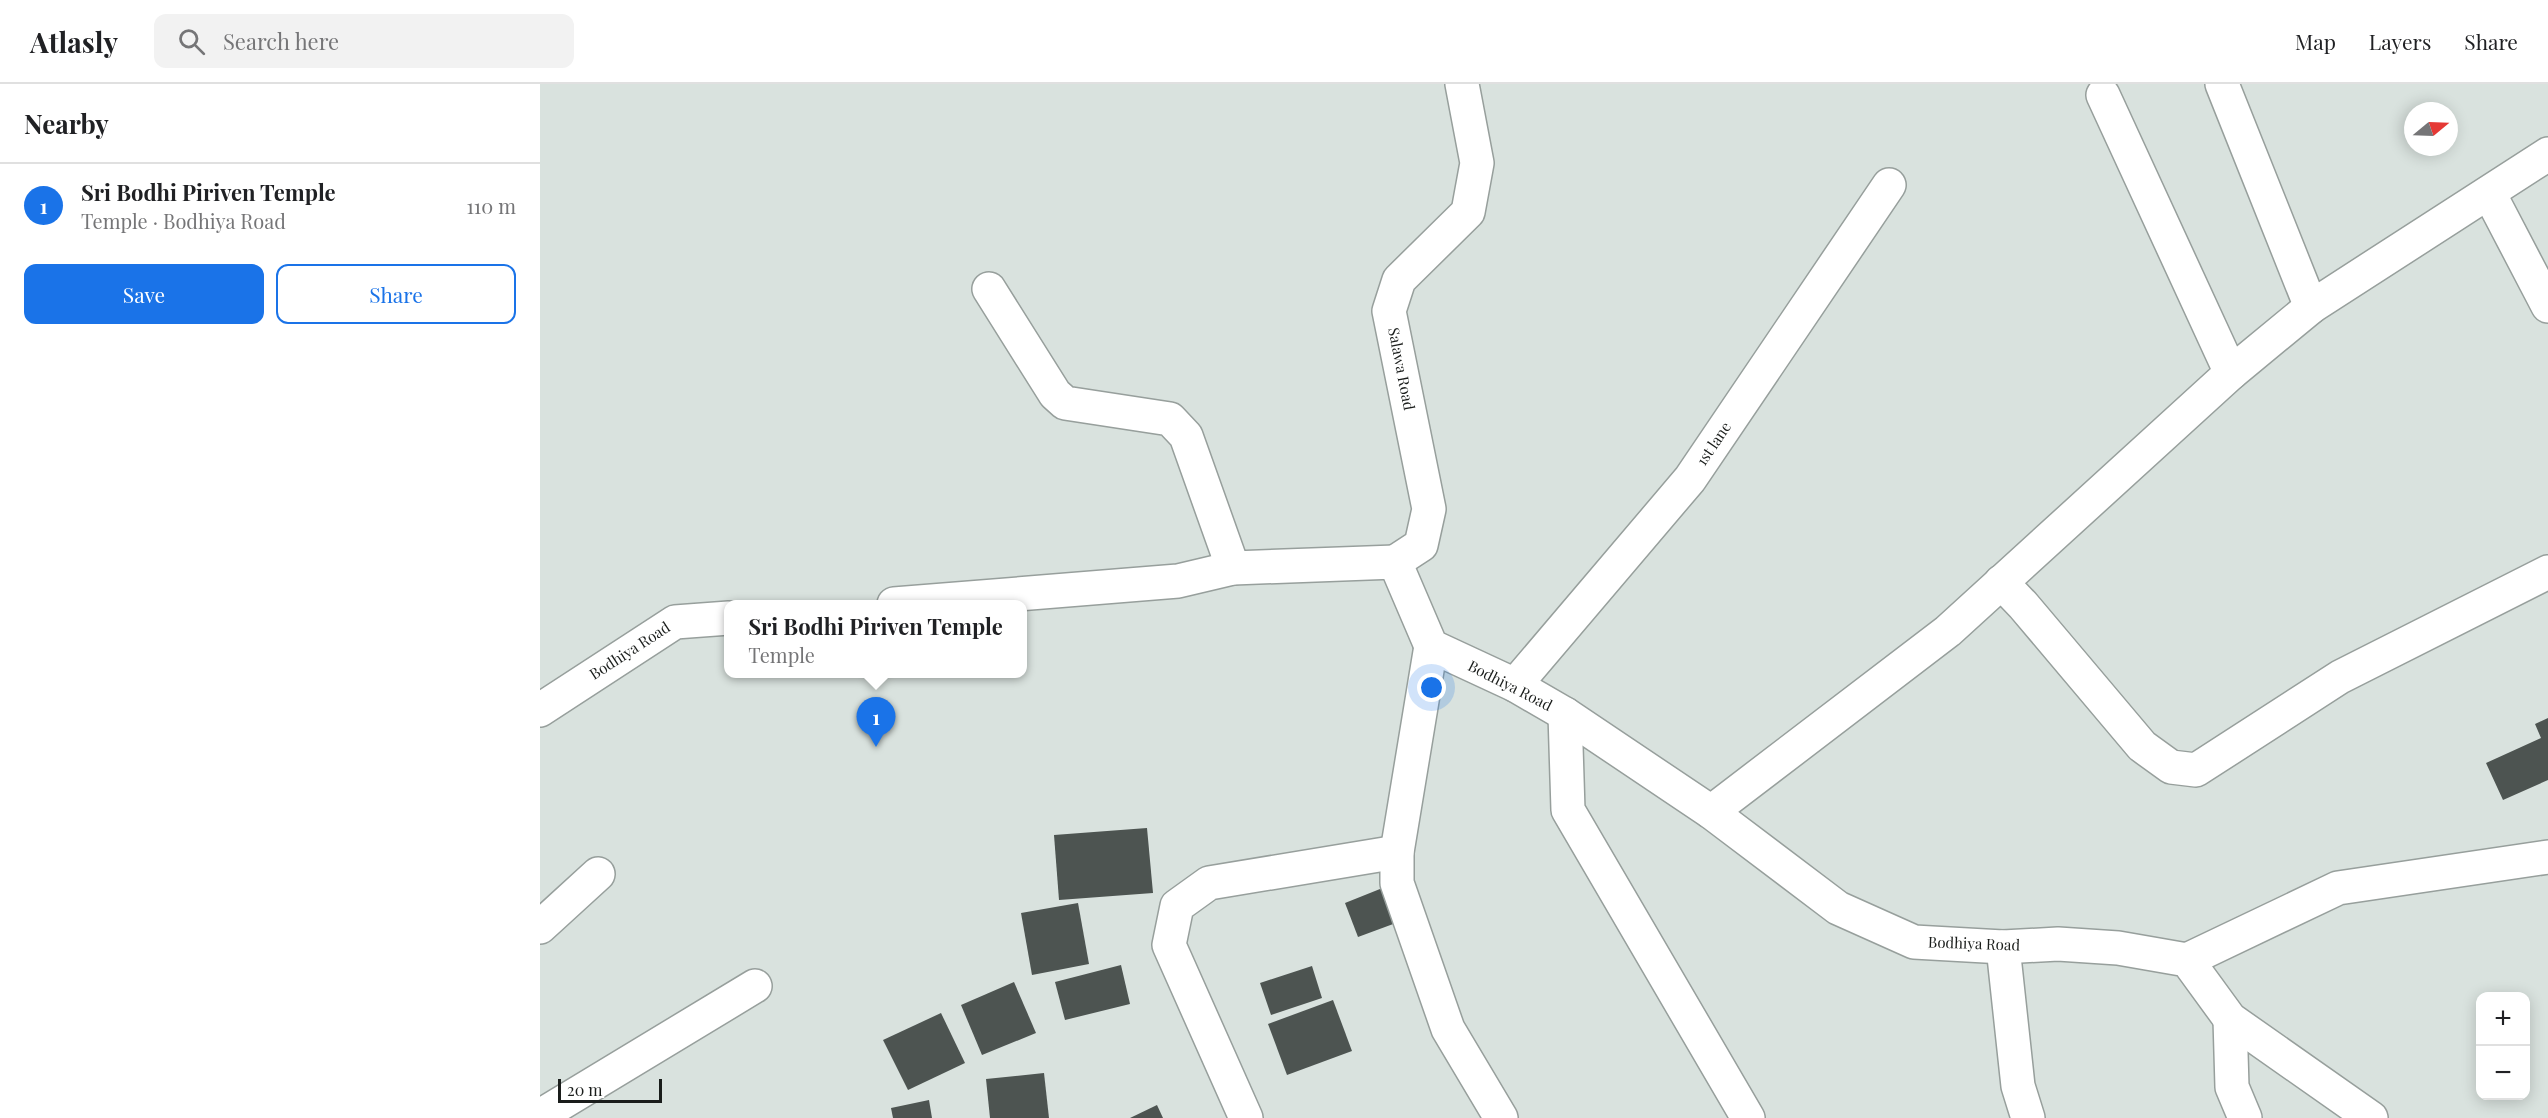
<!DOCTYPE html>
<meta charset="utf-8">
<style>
body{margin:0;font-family:"Playfair Display",serif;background:#f2f2f2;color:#202124}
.controls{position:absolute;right:18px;bottom:18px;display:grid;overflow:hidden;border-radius:12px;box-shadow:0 3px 15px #0003}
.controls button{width:54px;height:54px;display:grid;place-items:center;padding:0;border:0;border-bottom:2px solid #e0e0e0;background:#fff;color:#202124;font:30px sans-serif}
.compass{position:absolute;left:1864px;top:18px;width:54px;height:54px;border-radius:50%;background:#fff;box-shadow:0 3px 15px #0003;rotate:71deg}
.scale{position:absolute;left:18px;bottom:15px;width:104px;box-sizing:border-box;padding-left:6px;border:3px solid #1a1d1b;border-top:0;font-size:16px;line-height:21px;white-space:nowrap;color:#1a1d1b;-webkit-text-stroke:4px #fff;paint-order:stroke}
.you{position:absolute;left:892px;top:604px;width:21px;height:21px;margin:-15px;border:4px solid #fff;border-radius:50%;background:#1a73e8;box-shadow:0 0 0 9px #1a73e833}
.badge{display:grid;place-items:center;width:39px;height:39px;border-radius:50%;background:#1a73e8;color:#fff;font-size:20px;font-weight:700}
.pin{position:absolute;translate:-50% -50px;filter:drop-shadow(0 2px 3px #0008)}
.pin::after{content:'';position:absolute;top:32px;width:21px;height:18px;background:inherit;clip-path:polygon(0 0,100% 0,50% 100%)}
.popup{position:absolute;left:184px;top:516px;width:303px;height:78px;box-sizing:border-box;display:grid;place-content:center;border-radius:12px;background:#fff;filter:drop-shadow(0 2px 4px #0005);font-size:20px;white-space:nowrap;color:#757577}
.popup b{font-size:22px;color:#202124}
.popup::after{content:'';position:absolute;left:50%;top:100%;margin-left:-12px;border:12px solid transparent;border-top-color:#fff}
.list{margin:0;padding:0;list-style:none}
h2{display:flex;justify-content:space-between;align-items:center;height:78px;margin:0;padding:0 24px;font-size:26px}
h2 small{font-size:20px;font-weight:400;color:#757577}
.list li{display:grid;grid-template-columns:39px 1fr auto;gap:18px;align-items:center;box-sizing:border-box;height:84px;padding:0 24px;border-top:2px solid #e0e0e0}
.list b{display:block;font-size:22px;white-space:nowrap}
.list p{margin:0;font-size:20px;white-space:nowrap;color:#757577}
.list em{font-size:20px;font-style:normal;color:#757577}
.actions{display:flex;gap:12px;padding:18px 24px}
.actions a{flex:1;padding:14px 0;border:2px solid #1a73e8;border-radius:12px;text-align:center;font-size:21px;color:#1a73e8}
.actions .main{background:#1a73e8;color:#fff}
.icon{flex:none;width:33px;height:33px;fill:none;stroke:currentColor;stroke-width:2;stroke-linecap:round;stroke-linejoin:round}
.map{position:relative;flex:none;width:2008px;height:1034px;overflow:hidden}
header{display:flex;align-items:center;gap:36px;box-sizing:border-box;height:84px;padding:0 30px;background:#fff;border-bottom:2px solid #e0e0e0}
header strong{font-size:28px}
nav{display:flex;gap:33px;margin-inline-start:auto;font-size:21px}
.search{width:420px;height:54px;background:#f2f2f2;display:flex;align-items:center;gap:15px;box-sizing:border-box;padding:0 21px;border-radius:12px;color:#757577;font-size:22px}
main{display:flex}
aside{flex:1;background:#fff}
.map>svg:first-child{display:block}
.building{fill:#4d5451}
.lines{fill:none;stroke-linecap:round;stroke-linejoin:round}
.street-casing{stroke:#979f9c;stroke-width:36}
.street{stroke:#fff;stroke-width:33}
.labels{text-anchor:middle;stroke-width:6;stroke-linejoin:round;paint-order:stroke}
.street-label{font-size:15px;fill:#1a1d1b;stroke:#fff}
</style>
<header>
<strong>Atlasly</strong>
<div class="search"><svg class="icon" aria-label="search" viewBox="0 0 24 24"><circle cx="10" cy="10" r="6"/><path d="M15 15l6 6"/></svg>Search here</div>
<nav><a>Map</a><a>Layers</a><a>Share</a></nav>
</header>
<main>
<aside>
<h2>Nearby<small></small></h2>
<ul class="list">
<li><span class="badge">1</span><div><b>Sri Bodhi Piriven Temple</b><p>Temple · Bodhiya Road</p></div><em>110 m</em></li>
</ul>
<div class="actions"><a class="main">Save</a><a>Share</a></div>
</aside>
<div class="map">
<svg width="2008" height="1034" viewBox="0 0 2008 1034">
<rect width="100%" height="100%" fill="#d9e2de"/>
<!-- building -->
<g class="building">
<polygon points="2008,634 2008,696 1963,716 1946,679 2001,654 1995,640"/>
<polygon points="607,744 613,809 519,816 514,751"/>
<polygon points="850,801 864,836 818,853 805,819"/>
<polygon points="538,819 549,880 492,891 481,829"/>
<polygon points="581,881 590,920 525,936 515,898"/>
<polygon points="772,882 782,914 731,931 720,899"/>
<polygon points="474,898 496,949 442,971 421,921"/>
<polygon points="793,916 812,967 747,991 728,940"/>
<polygon points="401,929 425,979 368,1006 343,956"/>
<polygon points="504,989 509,1034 450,1034 446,995"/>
<polygon points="389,1016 392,1034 353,1034 351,1024"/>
<polygon points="617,1021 623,1034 590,1034"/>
</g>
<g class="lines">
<defs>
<g id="street">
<polyline points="1682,0 1771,223"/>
<polyline points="1563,11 1691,289"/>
<polyline points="1949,109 2008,222"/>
<polyline points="449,205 515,310 525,319 630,335 646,352 693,484"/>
<polyline points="855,478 881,461 889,425 849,227 859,196 928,128 937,79 922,0"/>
<polyline points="1461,498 1483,521 1602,662 1631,683 1656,686 1800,593 2008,488"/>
<polyline points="354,520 638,497 693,484 855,478 891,562 975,601 1025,630 1171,728 1298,824 1374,858 1463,863 1518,860 1578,864 1647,876 1690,935 1831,1034"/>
<polyline points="891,562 857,768 857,799 908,945 961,1034"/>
<polyline points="975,601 1150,395 1349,101"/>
<polyline points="0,626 135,538 189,534"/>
<polyline points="1025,630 1028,726 1208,1034"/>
<polyline points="1171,728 1408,547 1691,289 1771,223 2008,70"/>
<polyline points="0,843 58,790"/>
<polyline points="1463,863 1478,1002 1488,1034"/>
<polyline points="1647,876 1798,804 2008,773"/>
<polyline points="1690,935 1692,1003 1705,1034"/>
<polyline points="0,1032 215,902"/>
<polyline points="706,1034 629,861 637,822 669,799 857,768"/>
</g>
</defs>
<!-- street casing -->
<use href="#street" class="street-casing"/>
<!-- street -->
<use href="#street" class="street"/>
</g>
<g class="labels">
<!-- street labels -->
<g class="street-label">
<text transform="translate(861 285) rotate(79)" y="5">Salawa Road</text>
<text transform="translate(1174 360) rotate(-56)" y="5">1st lane</text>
<text transform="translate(90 567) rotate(-33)" y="5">Bodhiya Road</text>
<text transform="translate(970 602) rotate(27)" y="5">Bodhiya Road</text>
<text transform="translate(1434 860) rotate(2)" y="5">Bodhiya Road</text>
</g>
</g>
</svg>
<div class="controls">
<button>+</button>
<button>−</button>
</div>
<svg class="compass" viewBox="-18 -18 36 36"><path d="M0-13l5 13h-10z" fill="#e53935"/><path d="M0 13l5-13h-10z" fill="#757577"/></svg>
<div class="scale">20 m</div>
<div class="you"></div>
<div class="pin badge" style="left:336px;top:663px">1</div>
<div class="popup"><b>Sri Bodhi Piriven Temple</b>Temple</div>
</div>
</main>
